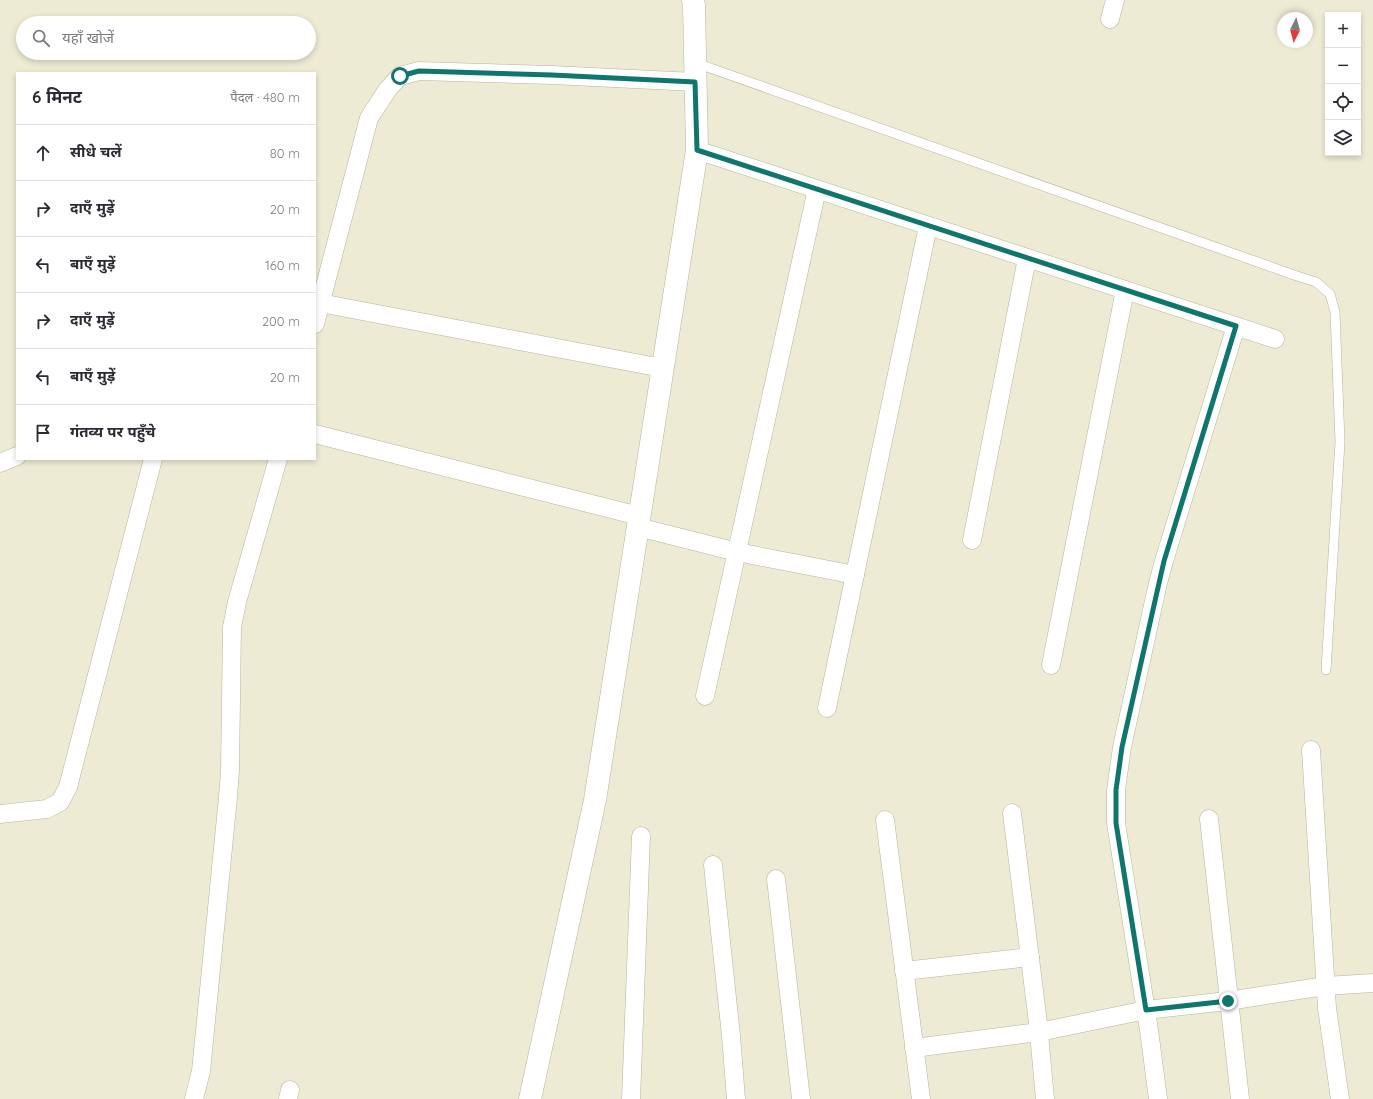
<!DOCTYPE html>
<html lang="hi">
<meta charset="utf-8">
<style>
body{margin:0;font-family:Quicksand,"Noto Sans Devanagari",sans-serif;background:#f2f2f3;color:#2b2b33}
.controls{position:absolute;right:12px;top:12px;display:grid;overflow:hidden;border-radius:0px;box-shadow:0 2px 6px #0003}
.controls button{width:36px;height:36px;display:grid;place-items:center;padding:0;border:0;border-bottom:1px solid #e1e1e2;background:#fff;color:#2b2b33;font:20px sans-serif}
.compass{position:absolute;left:1277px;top:12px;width:36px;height:36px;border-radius:50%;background:#fff;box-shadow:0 2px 6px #0003;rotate:186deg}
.stop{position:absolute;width:12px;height:12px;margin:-9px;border:3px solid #0f766e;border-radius:50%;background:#fff}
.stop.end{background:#0f766e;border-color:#fff;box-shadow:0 1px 4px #0008}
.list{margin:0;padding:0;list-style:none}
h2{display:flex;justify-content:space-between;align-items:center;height:52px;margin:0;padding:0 16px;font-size:17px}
h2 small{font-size:13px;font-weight:400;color:#7c7c81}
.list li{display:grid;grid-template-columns:26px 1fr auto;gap:12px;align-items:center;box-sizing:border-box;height:56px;padding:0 16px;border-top:1px solid #e1e1e2}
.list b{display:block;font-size:15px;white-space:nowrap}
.list em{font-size:13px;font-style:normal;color:#7c7c81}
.icon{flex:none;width:22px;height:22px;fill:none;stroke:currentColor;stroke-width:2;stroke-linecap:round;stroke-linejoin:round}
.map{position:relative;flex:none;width:1373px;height:1099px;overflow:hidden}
.search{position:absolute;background:#fff;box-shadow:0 2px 6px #0003;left:16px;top:16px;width:300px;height:44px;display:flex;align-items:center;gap:10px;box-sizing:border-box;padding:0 14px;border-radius:22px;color:#7c7c81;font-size:15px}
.panel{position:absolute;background:#fff;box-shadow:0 2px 6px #0003;left:16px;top:72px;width:300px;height:388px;border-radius:0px}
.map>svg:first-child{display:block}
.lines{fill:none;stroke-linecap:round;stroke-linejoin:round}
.lane-casing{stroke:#b6b49e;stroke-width:10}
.street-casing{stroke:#b6b49e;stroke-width:19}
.secondary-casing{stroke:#b6b49e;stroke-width:23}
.lane{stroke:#fff;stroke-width:9}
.street{stroke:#fff;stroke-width:18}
.secondary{stroke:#fff;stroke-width:22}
.route{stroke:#0f766e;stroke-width:5}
</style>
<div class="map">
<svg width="1373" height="1099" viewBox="0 0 1373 1099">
<rect width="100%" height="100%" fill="#edebd4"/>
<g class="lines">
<defs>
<polyline id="lane" points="696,63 1297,276 1316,282 1330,294 1335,312 1340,442 1326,670"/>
<g id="street">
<polyline points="1110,19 1115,0"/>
<polyline points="697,150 1275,339"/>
<polyline points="320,303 662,368"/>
<polyline points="315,324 369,118 388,89 400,76 419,71 552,75 695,82"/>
<polyline points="315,434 639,516"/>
<polyline points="0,463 17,456"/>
<polyline points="638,527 737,552 855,575"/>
<polyline points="972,540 1027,258"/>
<polyline points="1051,665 1125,290"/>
<polyline points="705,696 817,189"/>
<polyline points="827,708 928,226"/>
<polyline points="1311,750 1327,1008 1340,1099"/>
<polyline points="1012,813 1038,1023 1045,1099"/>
<polyline points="0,814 47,809 60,802 68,787 153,459"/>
<polyline points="1209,819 1240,1099"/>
<polyline points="885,820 921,1099"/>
<polyline points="713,865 731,1036 736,1099"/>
<polyline points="776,879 801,1099"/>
<polyline points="904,971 1030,957"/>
<polyline points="914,1048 1039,1032 1146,1010 1228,1001 1325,986 1373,983"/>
<polyline points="194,1099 201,1071 228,797 230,771 232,627 237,602 278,459"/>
<polyline points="288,1099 290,1090"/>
<polyline points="631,1099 641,836"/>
<polyline points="1158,1099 1149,1030 1116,823 1116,790 1122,747 1158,583 1164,561 1236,326"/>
</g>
<polyline id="secondary" points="530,1099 595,800 697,150 694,5 693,0"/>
</defs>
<!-- lane casing -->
<use href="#lane" class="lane-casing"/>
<!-- street casing -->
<use href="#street" class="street-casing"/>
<!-- secondary casing -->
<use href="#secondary" class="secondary-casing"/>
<!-- lane -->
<use href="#lane" class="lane"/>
<!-- street -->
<use href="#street" class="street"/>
<!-- secondary -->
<use href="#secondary" class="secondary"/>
</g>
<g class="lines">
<!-- route -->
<polyline class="route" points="400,76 419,71 552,75 695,82 697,150 1236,326 1164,561 1122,747 1116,790 1116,823 1146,1010 1228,1001"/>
</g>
</svg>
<div class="controls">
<button>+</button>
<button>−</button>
<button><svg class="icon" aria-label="locate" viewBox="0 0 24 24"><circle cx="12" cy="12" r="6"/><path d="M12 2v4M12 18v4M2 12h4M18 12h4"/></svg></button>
<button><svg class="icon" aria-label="layers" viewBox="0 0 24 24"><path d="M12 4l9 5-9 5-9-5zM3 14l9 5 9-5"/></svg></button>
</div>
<svg class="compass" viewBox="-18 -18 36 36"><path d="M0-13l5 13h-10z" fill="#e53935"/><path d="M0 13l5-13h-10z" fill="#7c7c81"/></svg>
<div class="stop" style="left:400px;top:76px"></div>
<div class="stop end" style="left:1228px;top:1001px"></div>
<div class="search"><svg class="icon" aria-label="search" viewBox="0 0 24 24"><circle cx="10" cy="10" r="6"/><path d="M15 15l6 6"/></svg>यहाँ खोजें</div>
<section class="panel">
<h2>6 मिनट<small>पैदल · 480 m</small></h2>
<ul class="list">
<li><svg class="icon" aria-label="ahead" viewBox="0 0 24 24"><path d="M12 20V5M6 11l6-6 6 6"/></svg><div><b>सीधे चलें</b></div><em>80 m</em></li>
<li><svg class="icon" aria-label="right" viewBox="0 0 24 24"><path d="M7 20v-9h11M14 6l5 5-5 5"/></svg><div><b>दाएँ मुड़ें</b></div><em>20 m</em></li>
<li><svg class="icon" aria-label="left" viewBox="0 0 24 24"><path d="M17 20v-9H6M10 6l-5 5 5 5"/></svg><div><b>बाएँ मुड़ें</b></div><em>160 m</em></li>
<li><svg class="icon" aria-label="right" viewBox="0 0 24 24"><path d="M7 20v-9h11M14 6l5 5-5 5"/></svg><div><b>दाएँ मुड़ें</b></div><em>200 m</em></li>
<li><svg class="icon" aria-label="left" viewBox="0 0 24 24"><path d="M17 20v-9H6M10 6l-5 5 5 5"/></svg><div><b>बाएँ मुड़ें</b></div><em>20 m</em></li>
<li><svg class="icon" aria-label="arrive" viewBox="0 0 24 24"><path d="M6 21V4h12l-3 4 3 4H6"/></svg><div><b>गंतव्य पर पहुँचे</b></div></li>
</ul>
</section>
</div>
